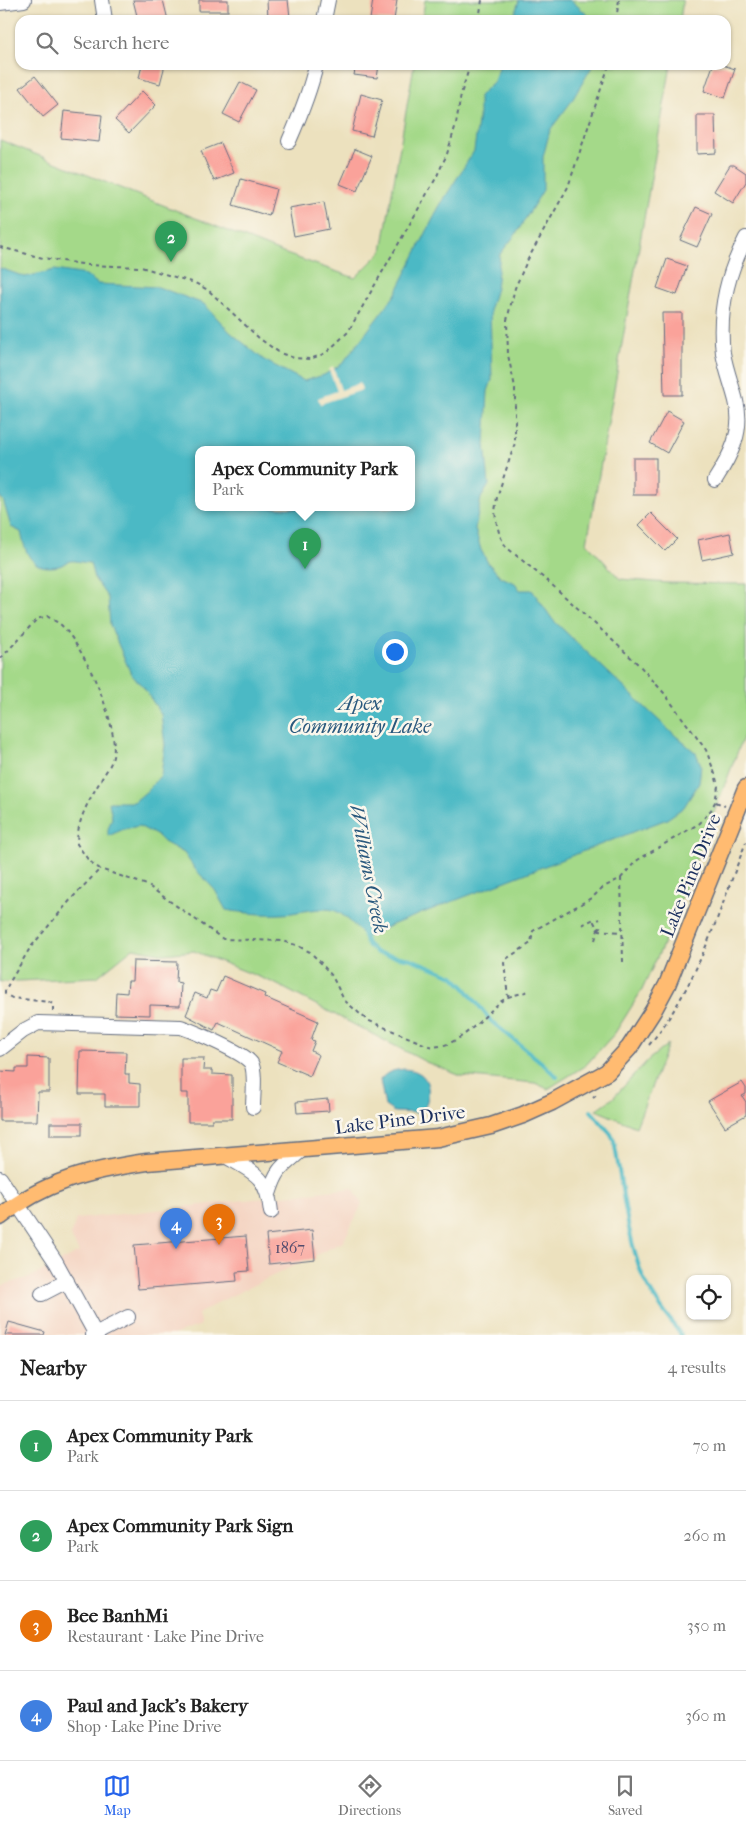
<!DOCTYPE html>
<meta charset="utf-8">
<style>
body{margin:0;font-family:"IM FELL French Canon",serif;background:#f6f6f6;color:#222}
.controls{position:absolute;right:15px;bottom:15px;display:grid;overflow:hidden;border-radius:10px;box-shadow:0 1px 4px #0004}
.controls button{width:45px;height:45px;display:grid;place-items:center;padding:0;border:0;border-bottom:1px solid #e0e0e0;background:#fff;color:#222;font:25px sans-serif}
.you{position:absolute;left:394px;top:651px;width:18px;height:18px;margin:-12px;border:4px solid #fff;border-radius:50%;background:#1a73e8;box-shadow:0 0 0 8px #1a73e833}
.badge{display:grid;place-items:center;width:32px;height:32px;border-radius:50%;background:#2563eb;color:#fff;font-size:16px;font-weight:700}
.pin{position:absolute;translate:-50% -41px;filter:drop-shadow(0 1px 2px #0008)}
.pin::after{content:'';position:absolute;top:26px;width:18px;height:15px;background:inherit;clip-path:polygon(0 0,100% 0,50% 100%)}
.popup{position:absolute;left:195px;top:446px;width:220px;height:65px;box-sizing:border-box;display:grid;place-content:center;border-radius:10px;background:#fff;filter:drop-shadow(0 1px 4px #0005);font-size:16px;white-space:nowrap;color:#767676}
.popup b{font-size:19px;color:#222}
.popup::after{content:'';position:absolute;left:50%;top:100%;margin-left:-10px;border:10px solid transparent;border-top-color:#fff}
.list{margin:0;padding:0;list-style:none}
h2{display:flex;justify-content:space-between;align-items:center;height:65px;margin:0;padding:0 20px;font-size:21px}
h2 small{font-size:16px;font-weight:400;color:#767676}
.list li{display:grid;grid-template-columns:32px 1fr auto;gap:15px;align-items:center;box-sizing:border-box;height:90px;padding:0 20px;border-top:1px solid #e0e0e0}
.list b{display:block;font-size:19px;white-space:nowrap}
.list p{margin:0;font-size:16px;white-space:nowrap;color:#767676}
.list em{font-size:16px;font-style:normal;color:#767676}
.icon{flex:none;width:28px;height:28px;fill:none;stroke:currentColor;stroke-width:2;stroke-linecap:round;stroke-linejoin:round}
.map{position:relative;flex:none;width:746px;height:1335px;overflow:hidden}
.search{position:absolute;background:#fff;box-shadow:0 1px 4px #0004;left:15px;right:15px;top:15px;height:55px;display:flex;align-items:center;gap:12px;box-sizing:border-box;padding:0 18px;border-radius:15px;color:#767676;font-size:19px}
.sheet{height:425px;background:#fff}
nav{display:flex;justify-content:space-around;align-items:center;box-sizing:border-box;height:70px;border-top:1px solid #e0e0e0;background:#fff;font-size:14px;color:#767676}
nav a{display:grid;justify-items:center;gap:2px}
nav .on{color:#2563eb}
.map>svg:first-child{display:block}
.built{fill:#f4d3c1}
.green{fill:#a4d989;stroke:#608474;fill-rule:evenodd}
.water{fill:#4bb9c5;stroke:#337492;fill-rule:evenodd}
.pier{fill:#ece1be}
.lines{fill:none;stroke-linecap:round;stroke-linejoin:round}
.stream{stroke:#4bb9c5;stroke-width:4}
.building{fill:#faa29a}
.minor-casing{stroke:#646d80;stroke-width:16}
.major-casing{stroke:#646d80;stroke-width:19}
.path{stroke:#646d80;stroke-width:2;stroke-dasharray:4 4;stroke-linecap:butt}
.minor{stroke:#fff;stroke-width:14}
.major{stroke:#ffbb71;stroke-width:16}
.labels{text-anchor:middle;stroke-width:5;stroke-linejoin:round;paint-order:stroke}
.number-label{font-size:16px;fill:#534c6d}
.street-label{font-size:19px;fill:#1b2f5e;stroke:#fbf7ec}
.water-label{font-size:20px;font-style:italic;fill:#29587d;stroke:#fbf7ec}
</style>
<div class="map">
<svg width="746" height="1335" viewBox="0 0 746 1335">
<rect width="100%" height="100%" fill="#fbf7ec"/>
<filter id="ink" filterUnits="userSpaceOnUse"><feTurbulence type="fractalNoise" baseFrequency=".02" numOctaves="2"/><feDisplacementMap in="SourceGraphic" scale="10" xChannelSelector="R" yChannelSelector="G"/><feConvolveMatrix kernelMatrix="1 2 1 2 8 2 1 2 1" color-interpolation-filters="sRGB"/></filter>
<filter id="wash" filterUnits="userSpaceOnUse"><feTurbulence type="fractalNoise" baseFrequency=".0096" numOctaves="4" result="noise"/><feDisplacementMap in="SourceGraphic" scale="20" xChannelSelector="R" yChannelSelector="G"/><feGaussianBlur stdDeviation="1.12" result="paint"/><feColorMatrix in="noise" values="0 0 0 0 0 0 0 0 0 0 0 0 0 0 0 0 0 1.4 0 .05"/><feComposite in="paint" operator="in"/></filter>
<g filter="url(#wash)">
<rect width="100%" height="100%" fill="#ece1be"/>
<!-- built -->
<polygon class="built" points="353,1188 362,1204 343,1242 219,1302 198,1314 201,1325 173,1335 0,1335 0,1286 33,1276 79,1252 70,1235 77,1219"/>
<!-- green -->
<g class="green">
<polygon points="425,0 683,0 680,20 422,20"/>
<path d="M414,65H671L587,543L620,579L667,583L746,584V730L662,947L642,990L615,1033L586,1065L548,1089L535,1083L461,1076L426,1062L274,983L194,951L164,954L133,948L97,977L0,982V140L283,253L355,278L382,251ZM199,450H411V508H199Z"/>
<polygon points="668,1044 636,1127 596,1110 613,1098 648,1060"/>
</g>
<!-- water -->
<g class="water">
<polygon points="519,0 571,0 593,20 513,20"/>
<path d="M500,65H593L571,102L550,130L543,157V190L516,234L500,254L496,288L490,308L492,380L488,391L485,444L489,485L481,498L475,529L481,550L488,563L501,577L515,583L520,590H532L553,620L670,731L696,753L701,765L699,783L684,807L667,819L394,924L365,937C356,928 348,917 336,911C323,905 295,914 281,914C263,915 245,913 226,910L215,890L195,869L184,853L164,842L158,836L139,826L124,829L108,836V829L112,818L109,802H134L147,791L161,775L165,745L161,714L144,688L131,674L110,625L108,598L94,578L90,563C84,563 75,560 70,561C66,562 63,565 59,566C32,571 26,556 21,532L11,527L3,500L0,497V268L25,277L55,270L86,275L98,284L158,287L204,304L230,332L264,360L304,381L324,375L342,364L395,295L439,207L474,151L479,115V96L494,81ZM199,450H411V508H199Z"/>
<path d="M405,1069C409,1070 414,1070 417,1072C433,1079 430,1102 421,1113L394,1112L385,1106L380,1080C387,1071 394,1070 405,1069Z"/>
</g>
<!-- pier -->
<polygon class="pier" points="333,366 341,390 360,383 362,390 320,404 318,398 337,391 329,370"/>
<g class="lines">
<!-- stream -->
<g class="stream">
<polyline points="363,933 367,944 377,953 411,959 453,976 465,988 491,1021 541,1062 557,1077"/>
<path d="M591,1111L611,1134L614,1141C622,1183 627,1238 643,1277C652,1298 668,1316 681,1335"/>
</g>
</g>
<g id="blocks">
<!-- building -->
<g class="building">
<polygon points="133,0 163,0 168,20 138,20"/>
<rect x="199" y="0" width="29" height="11"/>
<polygon points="267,0 288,0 290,17 268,18"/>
<polygon points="373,0 397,0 394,20 370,19"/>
<polygon points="142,65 165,65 160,84 139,78"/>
<polygon points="356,65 379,65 377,78 354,75"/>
<polygon points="713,65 723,65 735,69 725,98 704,91"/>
<polygon points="35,76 58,105 43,117 20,88"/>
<polygon points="240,82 256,90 239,122 223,114"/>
<polygon points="142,91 156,105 129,133 115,120"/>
<polygon points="361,94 382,100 372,136 352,131"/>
<polygon points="64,111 102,115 99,142 61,138"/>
<polygon points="697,115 715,115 716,153 697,154"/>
<polygon points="221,143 234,173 214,181 201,151"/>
<polygon points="355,149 372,156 357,191 340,184"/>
<polygon points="730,165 734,165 746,173 746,182 733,203 714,191"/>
<polygon points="241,179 276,189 269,216 233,205"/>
<polygon points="324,202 329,229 294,236 289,208"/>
<polygon points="696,207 712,214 697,247 680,240"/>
<polygon points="667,259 687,266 677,295 657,288"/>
<polygon points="662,313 682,313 682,395 664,395"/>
<polygon points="667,411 684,421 667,453 650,443"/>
<rect x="633" y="458" width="23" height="37"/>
<polygon points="651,513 677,539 665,551 639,525"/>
<polygon points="730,533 734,553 702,560 698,540"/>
<polygon points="133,961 177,962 176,982 181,983 180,1006 150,1005 150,1015 115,1014 116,992 127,993 128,981 132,981"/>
<polygon points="223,976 265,994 264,997 318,1021 311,1040 315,1041 311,1051 319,1055 310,1076 277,1062 282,1051 218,1022 214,1030 186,1015 195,993 207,998 210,990 216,992"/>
<polygon points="80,1051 126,1052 125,1074 129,1074 129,1083 140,1084 140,1106 105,1106 105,1094 79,1094"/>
<polygon points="28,1057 49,1058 49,1092 38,1092 37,1121 0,1121 0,1071 16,1072 16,1068 28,1068"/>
<polygon points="181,1058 204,1058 203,1070 212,1070 212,1074 232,1075 232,1119 212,1119 212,1122 188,1122 188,1093 181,1093"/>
<polygon points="742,1082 746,1088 746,1094 742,1096 746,1102 746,1115 725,1127 708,1101"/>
<polygon points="328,1099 329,1111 297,1113 296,1102"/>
<rect x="50" y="1123" width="32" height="12"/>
<polygon points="312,1230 315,1259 269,1264 266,1235"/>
<polygon points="246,1236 249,1271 236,1272 237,1281 138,1289 134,1245"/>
<polygon points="9,1322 45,1332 44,1335 5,1335"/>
</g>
</g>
</g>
<g filter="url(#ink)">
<use href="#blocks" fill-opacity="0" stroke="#646d80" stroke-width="1"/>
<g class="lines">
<defs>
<g id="minor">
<polyline points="102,0 105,20"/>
<polyline points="0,3 24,0"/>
<polyline points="324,20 328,0"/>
<path d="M289,141C300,116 310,92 316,65"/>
<path d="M715,480C731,455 744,431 736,401C732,385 726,370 723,353C718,312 727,274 746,238"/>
<path d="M0,1049L23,1031L38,1023L181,1027C195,1032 243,1052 251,1063C256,1072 253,1096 253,1107"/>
<path d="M225,1156C255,1173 267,1176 271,1212"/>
<polyline points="0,1178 56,1262 96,1335"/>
<path d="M269,1194C277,1168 282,1167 302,1150"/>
<polyline points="42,1294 67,1281"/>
<polyline points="93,1335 128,1317"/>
</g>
<path id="major" d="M0,1217C45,1181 91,1170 147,1162L438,1138L491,1126L523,1115L552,1102L607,1072L629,1048L653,1011L667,985L746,788"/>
</defs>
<!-- minor casing -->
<use href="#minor" class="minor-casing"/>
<!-- major casing -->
<use href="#major" class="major-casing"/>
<!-- path -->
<g class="path">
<polyline points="479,20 482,0"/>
<polyline points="616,20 619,0"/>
<polyline points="0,247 43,258 88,265 141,267 195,283 208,290 260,339 280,353 294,358 310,359 326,353 348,332 436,178 447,154 456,124 461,94 470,65"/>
<path d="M0,658L3,656L37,619L47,616C51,619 56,621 60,624C83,644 123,731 112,760C110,767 104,774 101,780C89,800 77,820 77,844L89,861L100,869L147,885L223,939L282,941L296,945L310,952L321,963L332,976L344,1000L367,1020L429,1046C455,1051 482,1018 500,1002L508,997L504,963L506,959L531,943L533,931L593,897L602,888L621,878L636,861L700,823L711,810L715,802L718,786L715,774L706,750L664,693L640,666L594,623L551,584L506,547L500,536L497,525L495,512L497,497L515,443V387L508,355L507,320L515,288L527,261L568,187L609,65"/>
<polyline points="716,802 725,806"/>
<polyline points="621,878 623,962"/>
<polyline points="582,925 594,919 594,922"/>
<polyline points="598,929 603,926"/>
<polyline points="598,930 621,932"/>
<polyline points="595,940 598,930 594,922 600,919"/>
<polyline points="508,997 529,991"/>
<polyline points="53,1011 53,1004 49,1002 12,998 5,994 5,990 30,948 72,898 100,869"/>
<path d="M649,1045C697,987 719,911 746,842"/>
<polyline points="593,1098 599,1093"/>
</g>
<!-- minor -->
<use href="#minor" class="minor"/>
<!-- major -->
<use href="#major" class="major"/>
</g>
</g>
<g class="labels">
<!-- number labels -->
<g class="number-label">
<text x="290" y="1253">1867</text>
</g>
<!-- street labels -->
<g class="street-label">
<text transform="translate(690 875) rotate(-68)" y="7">Lake Pine Drive</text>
<text transform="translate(400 1119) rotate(-7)" y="7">Lake Pine Drive</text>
</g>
<!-- water labels -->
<g class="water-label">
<text x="360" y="710">Apex<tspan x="360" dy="23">Community Lake</tspan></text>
<text transform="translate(369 869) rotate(79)" y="7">Williams Creek</text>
</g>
</g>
</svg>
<div class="controls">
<button><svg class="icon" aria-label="locate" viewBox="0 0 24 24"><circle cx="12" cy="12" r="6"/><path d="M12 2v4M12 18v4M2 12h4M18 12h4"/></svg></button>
</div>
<div class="you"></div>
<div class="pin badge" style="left:305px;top:569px;background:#2e9e5b">1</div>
<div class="popup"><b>Apex Community Park</b>Park</div>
<div class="pin badge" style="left:171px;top:262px;background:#2e9e5b">2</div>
<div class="pin badge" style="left:219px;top:1245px;background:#e8710a">3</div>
<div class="pin badge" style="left:176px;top:1249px;background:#3f7fe0">4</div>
<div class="search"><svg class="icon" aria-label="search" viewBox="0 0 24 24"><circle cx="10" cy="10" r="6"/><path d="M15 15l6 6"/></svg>Search here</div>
</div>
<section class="sheet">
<h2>Nearby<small>4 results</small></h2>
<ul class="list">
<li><span class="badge" style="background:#2e9e5b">1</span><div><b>Apex Community Park</b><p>Park</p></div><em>70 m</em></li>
<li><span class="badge" style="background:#2e9e5b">2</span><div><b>Apex Community Park Sign</b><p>Park</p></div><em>260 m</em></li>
<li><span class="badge" style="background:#e8710a">3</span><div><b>Bee BanhMi</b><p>Restaurant · Lake Pine Drive</p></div><em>350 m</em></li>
<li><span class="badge" style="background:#3f7fe0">4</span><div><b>Paul and Jack’s Bakery</b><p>Shop · Lake Pine Drive</p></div><em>360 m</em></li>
</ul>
</section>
<nav>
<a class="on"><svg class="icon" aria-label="map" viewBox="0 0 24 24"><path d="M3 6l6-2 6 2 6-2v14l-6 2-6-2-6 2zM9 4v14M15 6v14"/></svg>Map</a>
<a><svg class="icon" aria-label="directions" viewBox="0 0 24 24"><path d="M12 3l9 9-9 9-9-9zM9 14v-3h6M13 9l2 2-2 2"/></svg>Directions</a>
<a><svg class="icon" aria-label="saved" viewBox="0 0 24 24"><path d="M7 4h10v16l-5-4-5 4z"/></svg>Saved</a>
</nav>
